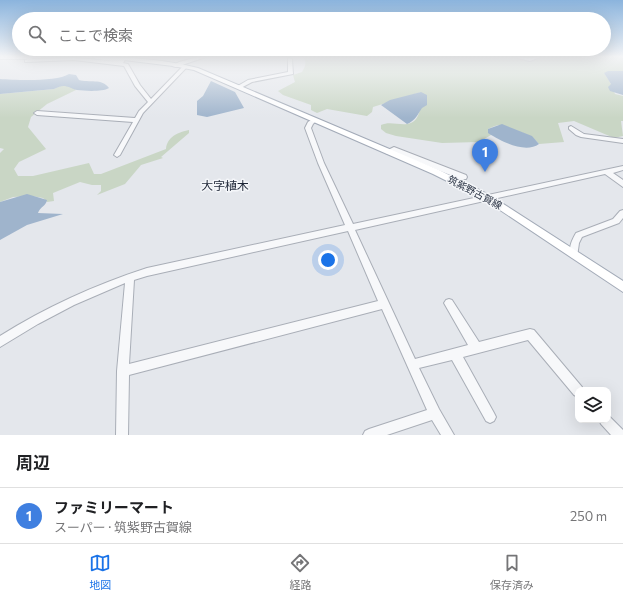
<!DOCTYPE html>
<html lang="ja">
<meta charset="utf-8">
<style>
body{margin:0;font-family:Commissioner,"Noto Sans JP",sans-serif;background:#f6f6f6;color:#202124}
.controls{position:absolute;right:12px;bottom:12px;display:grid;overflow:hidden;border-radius:8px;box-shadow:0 4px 16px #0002}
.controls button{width:36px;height:36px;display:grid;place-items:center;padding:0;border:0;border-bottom:1px solid #e0e0e0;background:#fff;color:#202124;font:20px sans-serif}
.you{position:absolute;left:328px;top:260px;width:14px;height:14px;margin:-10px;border:3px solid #fff;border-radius:50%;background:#1a73e8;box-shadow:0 0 0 6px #1a73e833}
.badge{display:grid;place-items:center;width:26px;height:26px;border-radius:50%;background:#1a73e8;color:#fff;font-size:13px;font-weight:700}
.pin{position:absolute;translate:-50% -33px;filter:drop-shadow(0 1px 2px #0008)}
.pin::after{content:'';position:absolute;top:21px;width:14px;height:12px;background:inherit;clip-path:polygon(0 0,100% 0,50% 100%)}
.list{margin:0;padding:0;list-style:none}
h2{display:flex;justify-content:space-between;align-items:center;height:52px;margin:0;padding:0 16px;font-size:17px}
h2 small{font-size:13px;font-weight:400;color:#757577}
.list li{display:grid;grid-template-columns:26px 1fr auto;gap:12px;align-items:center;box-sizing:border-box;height:56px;padding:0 16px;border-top:1px solid #e0e0e0}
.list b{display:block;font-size:15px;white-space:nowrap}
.list p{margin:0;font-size:13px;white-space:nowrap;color:#757577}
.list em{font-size:13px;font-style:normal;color:#757577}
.icon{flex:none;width:22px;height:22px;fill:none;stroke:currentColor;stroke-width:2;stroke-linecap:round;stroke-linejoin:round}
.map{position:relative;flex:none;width:623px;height:435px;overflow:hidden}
.search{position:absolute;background:#fff;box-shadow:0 4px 16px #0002;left:12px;right:12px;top:12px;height:44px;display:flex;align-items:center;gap:10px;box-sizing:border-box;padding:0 14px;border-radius:22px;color:#757577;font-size:15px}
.sheet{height:108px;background:#fff}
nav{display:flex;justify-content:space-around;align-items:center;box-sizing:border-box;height:56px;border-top:1px solid #e0e0e0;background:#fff;font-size:11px;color:#757577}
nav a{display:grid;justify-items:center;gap:2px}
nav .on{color:#1a73e8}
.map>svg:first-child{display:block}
.green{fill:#c9d6c5}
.water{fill:#9fb4cc}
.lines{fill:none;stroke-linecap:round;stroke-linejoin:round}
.minor-casing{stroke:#a9aeb7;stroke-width:2}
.major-casing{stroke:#a3abb8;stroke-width:2}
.minor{fill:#f7f8fa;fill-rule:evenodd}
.major{fill:#fff;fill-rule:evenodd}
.labels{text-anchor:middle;stroke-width:3;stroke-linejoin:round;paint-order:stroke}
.street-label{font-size:10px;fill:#2b3445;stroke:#f4f6f9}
.quarter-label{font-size:12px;fill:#1d2536;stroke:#f4f6f9}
</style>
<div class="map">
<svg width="623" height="435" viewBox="0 0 623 435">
<rect width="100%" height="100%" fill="#e4e7ec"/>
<!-- green -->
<g class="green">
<path d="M302,57H623V71L604,73L610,82L615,94L623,96V121H621L623,136L614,138L574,121L558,123L564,142L539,144C532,135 525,134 515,130C503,125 501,122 488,129V132L491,135L479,142L442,143L396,136L386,133L381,129V125C389,121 398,125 407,124C422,122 421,102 421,92L373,107L372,112L367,116L327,109L317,113L311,110V105L283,95L278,91L295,82L293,75L302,72C305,67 308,61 302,57Z"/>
<path d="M60,86H71L76,90L47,104L31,117L28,127L46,149L19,162L14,169L18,176H33L89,163L94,174H101L166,149C167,137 178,132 189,130V133L161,157L163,158L141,165L125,184L97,195L101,191V185H92L80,182L53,193L54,201L47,202L43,198L32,196L13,197L0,202V153L4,149L0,148V94L54,89Z"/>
</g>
<!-- water -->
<g class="water">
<polygon points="608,71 623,71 623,95 610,91 608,87 611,84 604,73"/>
<path d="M69,74L76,75L79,80C89,83 102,78 109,88C102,92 86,91 77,90C67,87 65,83 54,89L0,94V79C16,80 57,82 69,74Z"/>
<polygon points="211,81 235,92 244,108 207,117 197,115 197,101 203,96"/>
<path d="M421,92L427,95V105L422,108C418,114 415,121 407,124L381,105L390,100Z"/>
<path d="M502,124L532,136L539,144C525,154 500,141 488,133V129Z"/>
<path d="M27,194L47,200C46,206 40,207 38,213L63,214L27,225L0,240V202Z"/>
</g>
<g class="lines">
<defs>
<g id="minor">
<polygon points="0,57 33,57 33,58 31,59 74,58 118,61 121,59 125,59 125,60 123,63 128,64 140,85 151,99 184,65 188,66 143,113 120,155 117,157 114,155 133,122 37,115 34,113 37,111 135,118 139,111 148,102 135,86 124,66 74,60 27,62 25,62 25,60 29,59 0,59"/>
<polygon points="198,57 206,57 176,67 172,66 179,62"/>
<polygon points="514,57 530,58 540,57 530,61"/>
<polygon points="288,58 292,59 293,74 252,82 239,89 236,87 248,80 288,72"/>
<path d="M314,118L317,120L313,124L311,128L324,163L353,224L623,166V170L613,173L623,180V187L605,174L355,230L415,359L468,345L444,303L446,300L449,299L452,300L479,342L530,329L534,330L582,387L583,390H578V397L574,395L528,340L463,357L494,413L496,417L494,421L490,423L486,421L452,360L419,368L439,409L454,435H441L432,420L387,435H363L365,431L369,429L427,410L382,309L129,375L128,435H116L117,371L125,283L74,305L38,324L0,347V336C46,307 95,285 147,268L345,225L318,163L305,128L308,122ZM348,231L378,301L129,364L134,280L147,276Z"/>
<polygon points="571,126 584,134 623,139 623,143 581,137 576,135 569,129 569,127"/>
<polygon points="394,147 466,175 467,177 466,179 460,179 394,152 388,154 386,153 386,151"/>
<path d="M623,210V218L619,223L582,237L579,243L577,257L574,258L571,257C568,248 572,240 576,233L613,219L620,211Z"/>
<polygon points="608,415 623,430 623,435 611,435 601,424 599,420 608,420"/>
</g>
<path id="major" d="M93,57C129,57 163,59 198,68L439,170L491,196L623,281V292L485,200L433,174L194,70L173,66L124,60L121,62L96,59Z"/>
</defs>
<!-- minor casing -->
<use href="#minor" class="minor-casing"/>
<!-- major casing -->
<use href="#major" class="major-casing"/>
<!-- minor -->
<use href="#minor" class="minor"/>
<!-- major -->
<use href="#major" class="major"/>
</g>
<!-- sky -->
<linearGradient id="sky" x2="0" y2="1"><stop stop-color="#8bb4dd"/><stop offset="0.48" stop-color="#f3f4f6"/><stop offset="1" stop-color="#f3f4f6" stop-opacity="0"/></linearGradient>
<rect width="623" height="118" fill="url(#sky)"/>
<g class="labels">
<!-- street labels -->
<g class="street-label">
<text transform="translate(475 192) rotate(28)" y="4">筑紫野古賀線</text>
</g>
<!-- quarter labels -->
<g class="quarter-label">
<text x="225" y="190">大字植木</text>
</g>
</g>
</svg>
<div class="controls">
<button><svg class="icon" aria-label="layers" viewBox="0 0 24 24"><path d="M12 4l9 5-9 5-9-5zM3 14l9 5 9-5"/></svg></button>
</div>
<div class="you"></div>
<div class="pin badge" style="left:485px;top:172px;background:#3f7fe0">1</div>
<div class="search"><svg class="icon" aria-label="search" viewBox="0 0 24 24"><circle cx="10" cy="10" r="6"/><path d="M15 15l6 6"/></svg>ここで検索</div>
</div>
<section class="sheet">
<h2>周辺<small></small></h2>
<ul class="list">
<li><span class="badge" style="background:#3f7fe0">1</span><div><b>ファミリーマート</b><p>スーパー · 筑紫野古賀線</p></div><em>250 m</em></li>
</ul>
</section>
<nav>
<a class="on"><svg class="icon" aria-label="map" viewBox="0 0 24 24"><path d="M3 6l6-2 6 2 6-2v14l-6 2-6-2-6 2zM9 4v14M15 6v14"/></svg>地図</a>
<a><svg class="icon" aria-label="directions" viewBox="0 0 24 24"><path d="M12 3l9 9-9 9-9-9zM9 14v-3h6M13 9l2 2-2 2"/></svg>経路</a>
<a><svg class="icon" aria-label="saved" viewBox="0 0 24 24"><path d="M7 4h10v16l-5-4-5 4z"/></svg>保存済み</a>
</nav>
